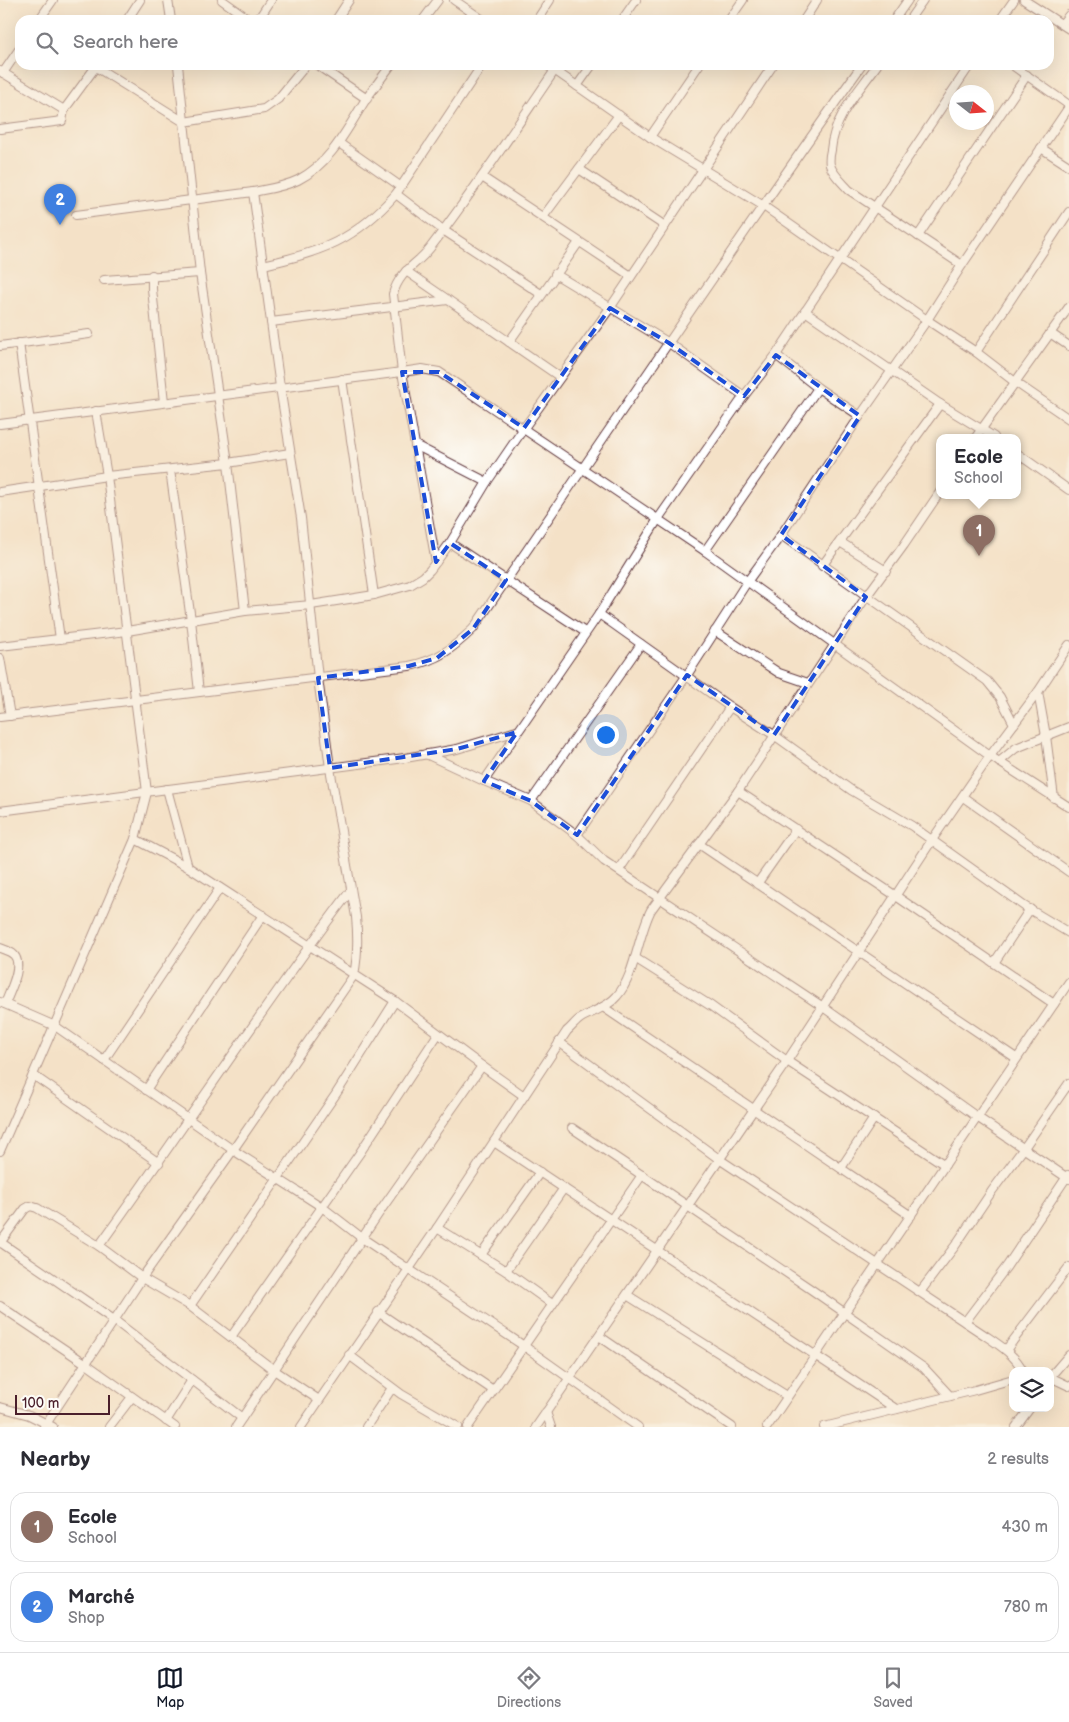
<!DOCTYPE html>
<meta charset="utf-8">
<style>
body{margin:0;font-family:"Balsamiq Sans",sans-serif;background:#f2f2f3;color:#2b2b33}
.controls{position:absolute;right:15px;bottom:15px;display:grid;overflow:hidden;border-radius:10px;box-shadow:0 5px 20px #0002}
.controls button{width:45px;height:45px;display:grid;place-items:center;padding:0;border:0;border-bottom:1px solid #e1e1e2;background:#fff;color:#2b2b33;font:25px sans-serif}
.compass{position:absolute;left:949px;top:85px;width:45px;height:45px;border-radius:50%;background:#fff;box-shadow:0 5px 20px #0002;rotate:107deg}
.scale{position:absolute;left:15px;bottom:12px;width:95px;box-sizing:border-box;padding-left:5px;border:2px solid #4a1f2b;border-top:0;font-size:14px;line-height:18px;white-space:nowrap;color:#4a1f2b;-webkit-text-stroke:4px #fdfcf7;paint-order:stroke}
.you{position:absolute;left:605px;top:734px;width:18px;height:18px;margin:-12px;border:4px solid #fff;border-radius:50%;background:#1a73e8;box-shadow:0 0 0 8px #1a73e833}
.badge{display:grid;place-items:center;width:32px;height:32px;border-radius:50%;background:#111827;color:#fff;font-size:16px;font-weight:700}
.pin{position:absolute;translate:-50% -41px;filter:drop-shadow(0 1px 2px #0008)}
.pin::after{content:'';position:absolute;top:26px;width:18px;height:15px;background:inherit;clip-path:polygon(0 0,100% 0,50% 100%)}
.popup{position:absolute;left:936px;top:434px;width:85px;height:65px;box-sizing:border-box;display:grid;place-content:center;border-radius:10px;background:#fff;filter:drop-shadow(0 1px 4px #0005);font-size:16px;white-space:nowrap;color:#7c7c81}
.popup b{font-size:19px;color:#2b2b33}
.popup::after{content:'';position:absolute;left:50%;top:100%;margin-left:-10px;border:10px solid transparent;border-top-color:#fff}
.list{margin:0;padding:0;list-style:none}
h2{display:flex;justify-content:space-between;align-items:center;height:65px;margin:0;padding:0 20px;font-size:21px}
h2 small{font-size:16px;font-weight:400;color:#7c7c81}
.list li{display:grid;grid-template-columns:32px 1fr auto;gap:15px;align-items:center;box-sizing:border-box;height:70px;margin:0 10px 10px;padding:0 10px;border:1px solid #e1e1e2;border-radius:15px}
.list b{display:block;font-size:19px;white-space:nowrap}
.list p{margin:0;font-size:16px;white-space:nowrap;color:#7c7c81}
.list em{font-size:16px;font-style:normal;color:#7c7c81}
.icon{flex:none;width:28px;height:28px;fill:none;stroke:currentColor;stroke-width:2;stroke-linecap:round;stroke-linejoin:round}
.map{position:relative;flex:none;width:1069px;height:1427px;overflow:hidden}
.search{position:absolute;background:#fff;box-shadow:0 5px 20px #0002;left:15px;right:15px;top:15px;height:55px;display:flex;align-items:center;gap:12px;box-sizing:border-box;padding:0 18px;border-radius:15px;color:#7c7c81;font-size:19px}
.sheet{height:225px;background:#fff}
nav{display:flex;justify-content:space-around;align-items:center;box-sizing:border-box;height:70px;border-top:1px solid #e1e1e2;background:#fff;font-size:14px;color:#7c7c81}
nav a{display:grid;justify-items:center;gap:2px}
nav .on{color:#111827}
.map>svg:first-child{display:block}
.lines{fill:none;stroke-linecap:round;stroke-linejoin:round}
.street-casing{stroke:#643c42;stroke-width:10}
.street{stroke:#fff;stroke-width:8}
.marked{fill:none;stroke:#1d4ed8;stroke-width:4;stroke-dasharray:10 6;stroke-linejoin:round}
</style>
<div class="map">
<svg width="1069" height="1427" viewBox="0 0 1069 1427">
<rect width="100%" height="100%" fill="#fdfcf7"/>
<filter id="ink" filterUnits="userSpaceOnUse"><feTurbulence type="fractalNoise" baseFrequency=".02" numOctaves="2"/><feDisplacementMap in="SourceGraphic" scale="10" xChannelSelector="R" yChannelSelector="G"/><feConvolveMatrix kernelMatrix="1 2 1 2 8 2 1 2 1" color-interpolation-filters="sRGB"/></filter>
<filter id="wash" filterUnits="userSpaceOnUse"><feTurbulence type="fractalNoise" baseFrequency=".0096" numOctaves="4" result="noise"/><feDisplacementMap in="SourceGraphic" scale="20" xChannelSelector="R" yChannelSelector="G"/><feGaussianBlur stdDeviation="1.12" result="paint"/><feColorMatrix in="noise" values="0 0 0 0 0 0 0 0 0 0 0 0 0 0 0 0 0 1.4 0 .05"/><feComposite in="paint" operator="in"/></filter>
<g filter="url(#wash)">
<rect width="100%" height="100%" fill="#f4e1c7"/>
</g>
<g filter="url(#ink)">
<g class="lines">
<defs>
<g id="street">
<polyline points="168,0 171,20"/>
<polyline points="222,0 250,20"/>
<polyline points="454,0 483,20"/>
<polyline points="1024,0 1069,29"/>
<polyline points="39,20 53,0"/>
<polyline points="127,20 140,0"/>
<polyline points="258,20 271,0"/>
<polyline points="336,20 349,0"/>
<polyline points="423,20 438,0"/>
<polyline points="537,20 550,0"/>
<polyline points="622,20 636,0"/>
<polyline points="729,20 743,0"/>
<polyline points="804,20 817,0"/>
<polyline points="894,20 908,0"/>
<polyline points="909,20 923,0"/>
<polyline points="1000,20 1014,0"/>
<polyline points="1062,24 1069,15"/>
<polyline points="178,65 200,273 228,463 245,611"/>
<polyline points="317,65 367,99"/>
<polyline points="547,65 650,137 762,205 927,320 976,352 1015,382 1069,419"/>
<path d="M877,65C858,92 834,116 831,150C830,154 829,160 830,165C833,175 843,183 849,190L962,265"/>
<polyline points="1012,65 1069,105"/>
<polyline points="96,67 184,122 264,109 278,99 306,65"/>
<polyline points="0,71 64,110 62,121 0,129"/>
<polyline points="3,73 20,48"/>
<polyline points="577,86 592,65"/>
<polyline points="64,110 97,65"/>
<polyline points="650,137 699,65"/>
<polyline points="339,143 400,186"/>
<polyline points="1041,148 1069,166"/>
<polyline points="579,169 665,226"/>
<polyline points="482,177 631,276"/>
<polyline points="396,194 443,230 541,294"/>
<path d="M76,215L253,192C268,189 284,187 298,180C331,163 347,129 366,99C374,88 383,76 391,65"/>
<polyline points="543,217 619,115"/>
<polyline points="918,236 1027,75"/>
<path d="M263,265C322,252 355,240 396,194L482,65"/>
<polyline points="406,271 560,377"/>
<polyline points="555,274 669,343 744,396"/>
<polyline points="152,275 152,289 164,402"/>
<polyline points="104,280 200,273"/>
<polyline points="805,311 940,404 994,437"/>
<polyline points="271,322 448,300"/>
<polyline points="1050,333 1069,346"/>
<polyline points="509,342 579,242"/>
<polyline points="19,343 60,639"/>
<polyline points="0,346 89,334"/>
<polyline points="976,352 1069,212"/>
<polyline points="776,355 818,388 860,416"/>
<polyline points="342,379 374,595"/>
<polyline points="0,424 402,372 422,369 439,372 705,551 990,756 1069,807"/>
<polyline points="976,437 1069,307"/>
<polyline points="415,445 487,482"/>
<polyline points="1018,454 1069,490"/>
<polyline points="170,470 191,620 199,692"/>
<polyline points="0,492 107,476 228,463 290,453"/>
<polyline points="781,535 987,681 1000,697 1014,724"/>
<polyline points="840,542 886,571"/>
<polyline points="450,543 585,632"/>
<polyline points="705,551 818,388"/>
<path d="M436,562L402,372L393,294C400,270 416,266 430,248C474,191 514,130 555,70"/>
<polyline points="822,566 940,404"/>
<polyline points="599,614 730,707 774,735 851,790 912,826 1024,906 1069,933"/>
<polyline points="715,631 779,673 808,683"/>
<polyline points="0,646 127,631 245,611 311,605 374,595 410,585 423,577 430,570 450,543 487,482 524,428 610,308 773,65"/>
<polyline points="0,658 10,716"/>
<polyline points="1038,692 1046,736 1054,798"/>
<path d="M0,717L409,666C438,660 452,649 473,629C602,441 729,251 862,65"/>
<polyline points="426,754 484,781 531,801 577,835 604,861 823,1007 977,1117 1069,1179"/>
<polyline points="999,762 1016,748 1069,727"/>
<polyline points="484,781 599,614 658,519 744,396 776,355 970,65"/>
<polyline points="167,789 188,867"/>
<polyline points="738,791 896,896 1054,1004"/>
<polyline points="963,797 1069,872"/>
<polyline points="531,801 641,644"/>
<polyline points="0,811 405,758 457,749 517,731"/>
<polyline points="577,835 687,675 747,582 781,535 860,416 927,320 962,265 1069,107"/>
<polyline points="135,839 188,867 395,1001 482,1066 524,1096"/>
<polyline points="699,844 1016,1058"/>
<polyline points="619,870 730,707"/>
<polyline points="757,884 796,829"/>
<path d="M0,948C5,950 10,951 14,955C24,965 9,993 5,1004"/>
<polyline points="635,958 711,1006 787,1061 945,1165"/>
<polyline points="994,963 1030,909"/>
<polyline points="0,1002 55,1026 233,1150 322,1207 362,1238 524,1346 638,1427"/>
<polyline points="603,1007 911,1216"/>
<path d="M559,1042L719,1159L986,1336C1001,1346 1015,1355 1023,1371"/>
<polyline points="104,1060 220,888"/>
<polyline points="33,1075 159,1163"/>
<polyline points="146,1090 263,915"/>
<polyline points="572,1128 812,1290 924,1368 950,1396"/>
<polyline points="494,1142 896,1409"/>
<polyline points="0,1151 135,839 147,792 107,476 96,411"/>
<polyline points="841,1168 874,1118"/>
<polyline points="437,1228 506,1271 552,1304"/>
<polyline points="0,1242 114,1320 242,1418"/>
<polyline points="0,1243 25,1209 30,1206 37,1208 99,1246 142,1278 190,1306 274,1370 319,1400"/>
<path d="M99,1246C184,1128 263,1006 351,890"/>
<polyline points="481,1255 540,1172"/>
<polyline points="506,1271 564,1188"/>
<polyline points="920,1292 955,1246 992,1191 1024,1148 1069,1083"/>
<polyline points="627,1295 787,1396"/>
<polyline points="0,1306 85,1363 175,1427"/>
<polyline points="190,1306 336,1094 395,1001"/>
<polyline points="378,1312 493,1390"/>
<polyline points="965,1322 1007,1266 1068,1175"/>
<polyline points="599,1336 732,1427"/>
<polyline points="231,1337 359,1154 438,1034"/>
<polyline points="1006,1350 1069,1267"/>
<polyline points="349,1355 401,1394 458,1427"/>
<polyline points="1050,1377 1069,1355"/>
<polyline points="1050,1377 1069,1386"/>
<polyline points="0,1407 29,1415 53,1427"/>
<polyline points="546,1412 551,1427"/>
<polyline points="166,1421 192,1380"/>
<path d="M44,1427L142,1278L233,1150L354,975C358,955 358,937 356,917L330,768L318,678L301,518L280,387L253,192"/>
<polyline points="109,1427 132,1397"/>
<polyline points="236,1427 381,1210 482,1066"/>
<path d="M301,1427L437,1228L567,1031C572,1027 576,1021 581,1018C593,1011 608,1007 617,996C635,976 638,935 651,910L738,791L866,597L904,545L940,492"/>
<polyline points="366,1427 392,1388"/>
<polyline points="468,1427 642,1175"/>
<polyline points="536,1427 787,1061 932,840 990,756 1038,692 1069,645"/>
<polyline points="767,1427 1069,982"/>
<polyline points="824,1427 975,1390 1013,1379"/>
<polyline points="1016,1427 1030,1408"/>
</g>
</defs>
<!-- street casing -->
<use href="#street" class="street-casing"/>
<!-- street -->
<use href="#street" class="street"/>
</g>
</g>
<!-- marked area -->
<path d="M0 0H1069V1427H0ZM610,308L669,343L744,396L776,355L860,416L781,535L866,597L774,735L687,675L577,835L531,801L484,781L517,732L457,749L330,768L318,678L409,666L437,658L473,629L506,580L450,543L436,562L402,372H439L524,428Z" fill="#f4e1c7" fill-opacity=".55" fill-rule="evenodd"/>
<path class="marked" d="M610,308L669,343L744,396L776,355L860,416L781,535L866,597L774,735L687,675L577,835L531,801L484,781L517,732L457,749L330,768L318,678L409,666L437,658L473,629L506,580L450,543L436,562L402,372H439L524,428Z"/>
</svg>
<div class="controls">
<button><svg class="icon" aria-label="layers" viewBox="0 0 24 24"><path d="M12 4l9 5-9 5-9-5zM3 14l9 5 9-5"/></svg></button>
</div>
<svg class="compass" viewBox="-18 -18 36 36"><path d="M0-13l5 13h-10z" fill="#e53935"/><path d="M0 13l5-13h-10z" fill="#7c7c81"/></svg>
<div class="scale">100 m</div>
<div class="you"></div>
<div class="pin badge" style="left:979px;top:556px;background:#8d6e63">1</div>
<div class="popup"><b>Ecole</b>School</div>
<div class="pin badge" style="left:60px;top:225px;background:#3f7fe0">2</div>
<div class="search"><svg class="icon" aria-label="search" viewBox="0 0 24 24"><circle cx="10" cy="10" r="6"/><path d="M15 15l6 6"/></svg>Search here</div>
</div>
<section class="sheet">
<h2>Nearby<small>2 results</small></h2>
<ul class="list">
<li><span class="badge" style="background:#8d6e63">1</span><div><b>Ecole</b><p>School</p></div><em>430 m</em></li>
<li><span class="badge" style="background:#3f7fe0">2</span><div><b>Marché</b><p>Shop</p></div><em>780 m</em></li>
</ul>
</section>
<nav>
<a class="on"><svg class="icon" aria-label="map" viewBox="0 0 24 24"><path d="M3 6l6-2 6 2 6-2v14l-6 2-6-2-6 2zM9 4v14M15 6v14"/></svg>Map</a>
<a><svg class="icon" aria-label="directions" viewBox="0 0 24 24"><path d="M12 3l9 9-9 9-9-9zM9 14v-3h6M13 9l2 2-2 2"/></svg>Directions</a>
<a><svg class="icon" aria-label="saved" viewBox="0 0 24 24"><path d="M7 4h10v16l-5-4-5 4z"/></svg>Saved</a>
</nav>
